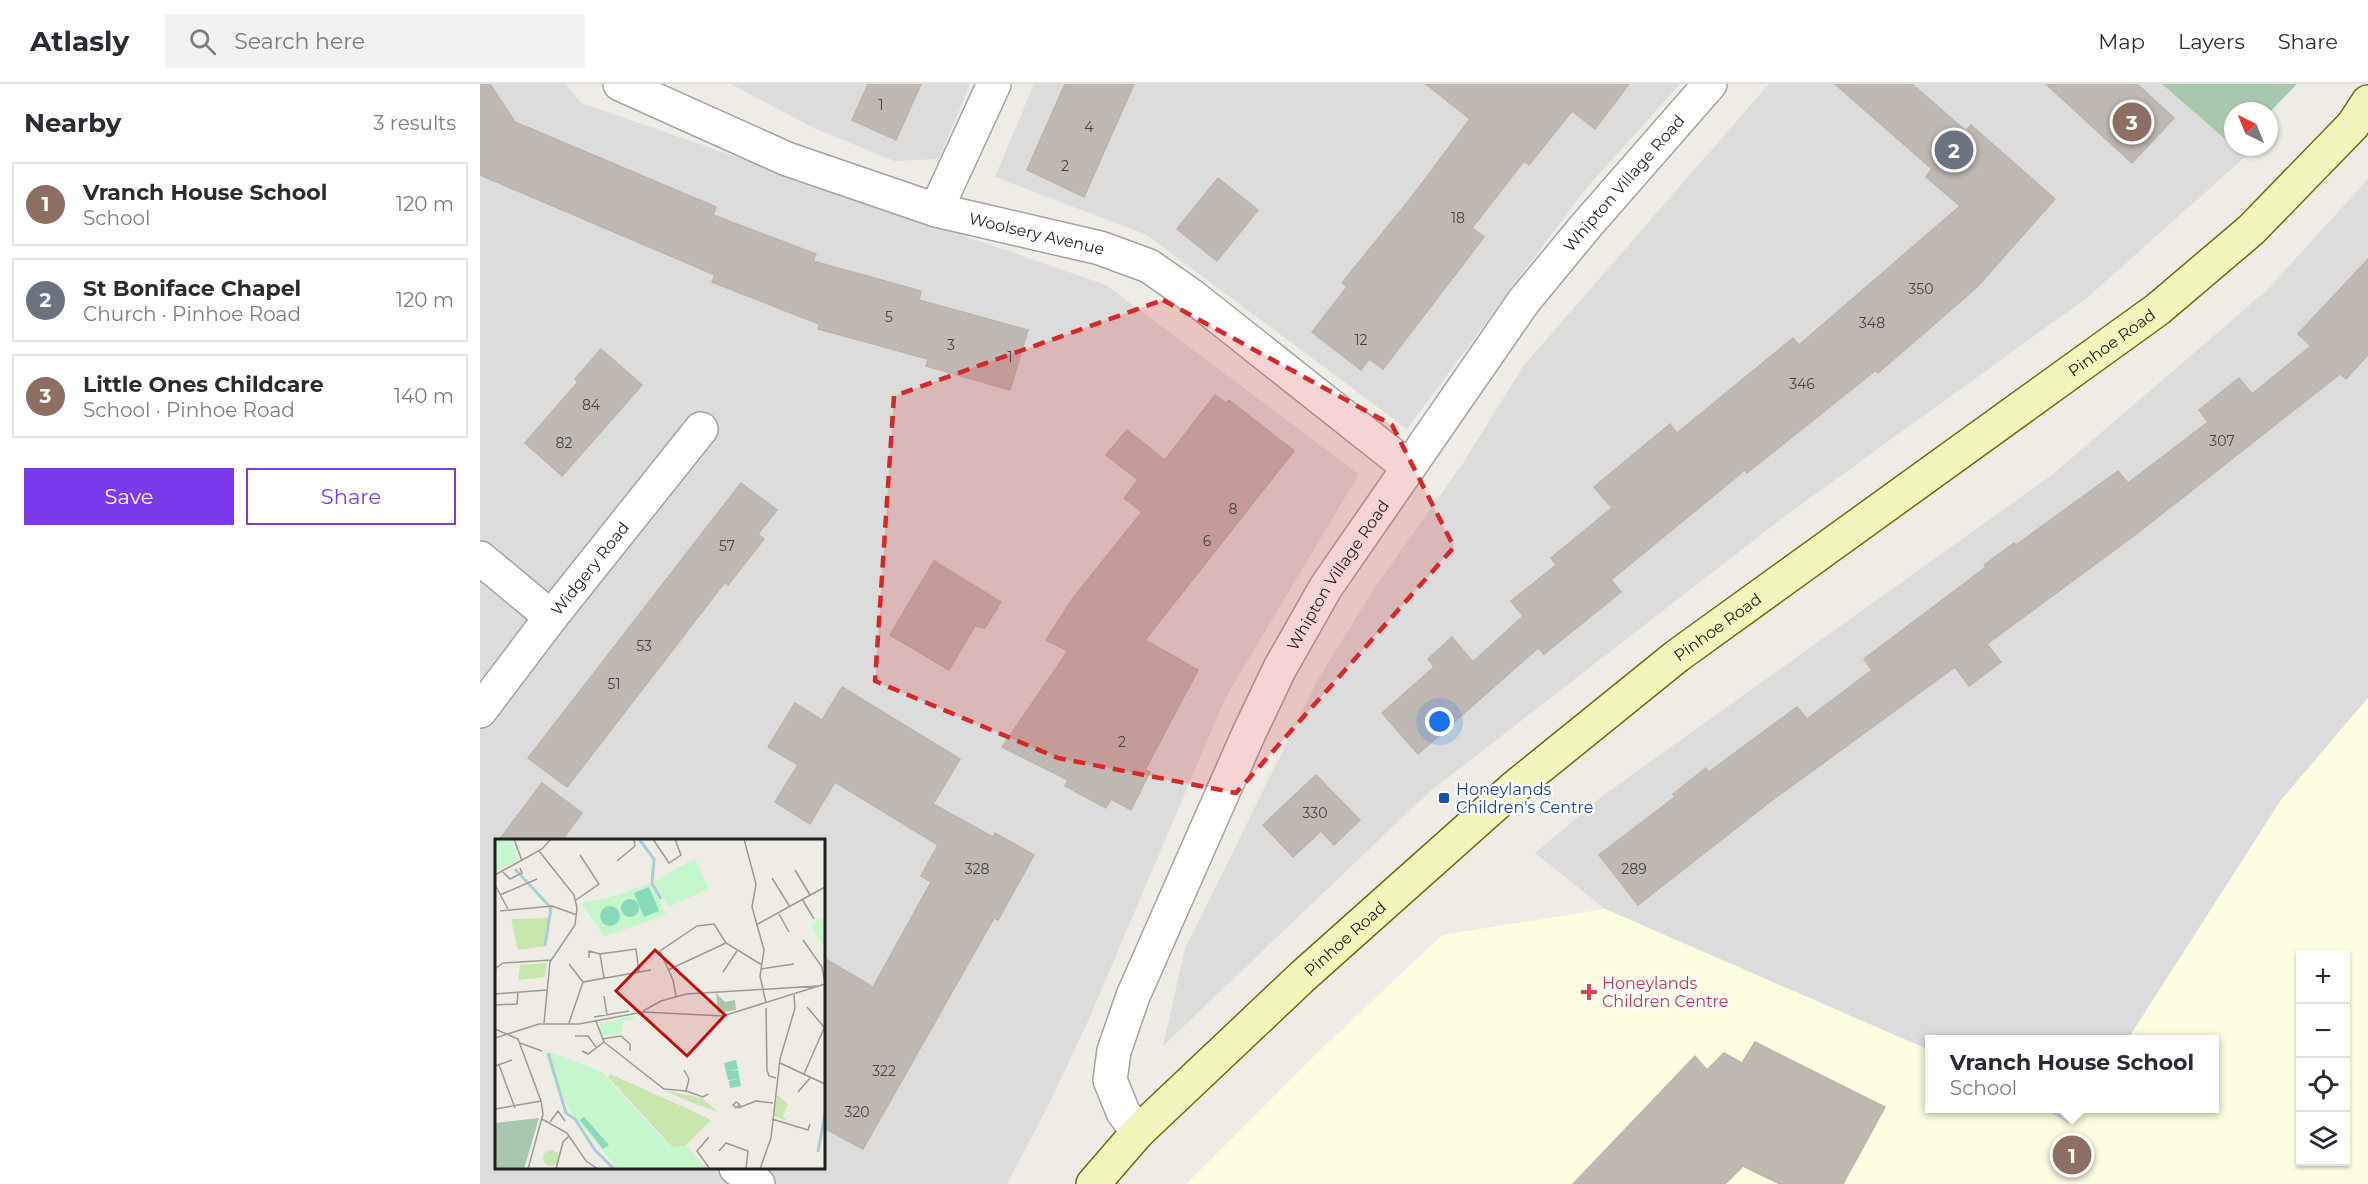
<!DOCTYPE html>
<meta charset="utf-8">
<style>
body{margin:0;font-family:Montserrat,sans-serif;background:#f2f2f3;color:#2b2b33}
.controls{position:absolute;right:18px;bottom:18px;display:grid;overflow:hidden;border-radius:0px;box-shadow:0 2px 4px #0004}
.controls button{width:54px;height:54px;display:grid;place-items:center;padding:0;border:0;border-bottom:2px solid #e1e1e2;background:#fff;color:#2b2b33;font:30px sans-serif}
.compass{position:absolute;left:1744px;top:18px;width:54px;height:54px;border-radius:50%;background:#fff;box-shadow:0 2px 4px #0004;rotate:317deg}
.you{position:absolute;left:960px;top:638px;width:21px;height:21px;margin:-15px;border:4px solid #fff;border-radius:50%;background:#1a73e8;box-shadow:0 0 0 9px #1a73e833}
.badge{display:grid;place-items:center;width:39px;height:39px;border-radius:50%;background:#7c3aed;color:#fff;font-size:20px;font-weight:700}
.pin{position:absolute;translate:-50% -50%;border:3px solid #fff;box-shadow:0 2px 6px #0006}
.popup{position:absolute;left:1445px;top:951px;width:294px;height:78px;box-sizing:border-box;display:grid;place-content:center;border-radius:0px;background:#fff;filter:drop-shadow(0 2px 4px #0005);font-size:20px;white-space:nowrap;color:#7c7c81}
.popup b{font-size:22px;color:#2b2b33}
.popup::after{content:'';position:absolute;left:50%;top:100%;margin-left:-12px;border:12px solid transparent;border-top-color:#fff}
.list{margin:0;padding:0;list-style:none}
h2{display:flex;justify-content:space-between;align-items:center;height:78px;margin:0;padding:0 24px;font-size:26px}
h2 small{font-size:20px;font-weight:400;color:#7c7c81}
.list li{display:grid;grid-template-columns:39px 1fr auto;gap:18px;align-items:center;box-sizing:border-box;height:84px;margin:0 12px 12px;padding:0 12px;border:2px solid #e1e1e2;border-radius:0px}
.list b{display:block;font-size:22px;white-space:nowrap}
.list p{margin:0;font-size:20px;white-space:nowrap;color:#7c7c81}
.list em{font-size:20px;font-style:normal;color:#7c7c81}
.actions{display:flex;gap:12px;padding:18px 24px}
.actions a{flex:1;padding:14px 0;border:2px solid #7c3aed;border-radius:0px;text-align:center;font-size:21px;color:#7c3aed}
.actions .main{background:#7c3aed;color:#fff}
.icon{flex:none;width:33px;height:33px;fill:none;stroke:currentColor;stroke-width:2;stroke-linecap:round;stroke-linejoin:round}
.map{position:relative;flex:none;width:1888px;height:1100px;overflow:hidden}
header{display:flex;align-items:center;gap:36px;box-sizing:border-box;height:84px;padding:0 30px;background:#fff;border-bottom:2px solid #e1e1e2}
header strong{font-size:28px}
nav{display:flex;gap:33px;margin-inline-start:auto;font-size:21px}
.search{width:420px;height:54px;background:#f2f2f3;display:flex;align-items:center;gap:15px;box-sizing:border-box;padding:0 21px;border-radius:0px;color:#7c7c81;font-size:22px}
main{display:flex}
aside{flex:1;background:#fff}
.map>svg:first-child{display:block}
.residential{fill:#dddcdc;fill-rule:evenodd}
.education{fill:#fdfde1;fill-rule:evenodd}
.cemetery{fill:#a8c7ad}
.building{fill:#c0b8b3;stroke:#c0b4a9;stroke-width:1.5}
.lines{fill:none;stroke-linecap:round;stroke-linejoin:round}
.minor-casing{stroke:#a3a3a3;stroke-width:36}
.secondary-casing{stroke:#64710c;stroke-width:36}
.minor{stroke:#fff;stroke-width:33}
.secondary{stroke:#f2f6bd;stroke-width:33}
.marked{fill:#d62828;fill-opacity:0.2;stroke:#d62828;stroke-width:4.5;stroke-dasharray:12 8;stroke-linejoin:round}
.transit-dot{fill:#1a4fb4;stroke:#fff;stroke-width:2}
.health-dot{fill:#e0444e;stroke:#fff;stroke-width:2}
.labels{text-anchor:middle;stroke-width:4.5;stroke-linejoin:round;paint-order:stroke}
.number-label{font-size:14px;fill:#474544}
.street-label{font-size:16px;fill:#1f1f1f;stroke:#fff}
.transit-label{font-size:16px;fill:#164399;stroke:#fff;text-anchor:start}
.health-label{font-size:16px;fill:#be3a42;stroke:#fff;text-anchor:start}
.inset-river{fill:none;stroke:#a9ceda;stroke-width:3}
.inset-road{fill:none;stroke:#9c9a96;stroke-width:1.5}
.view{fill:#c20f0c;fill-opacity:0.15;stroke:#c20f0c;stroke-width:3}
.inset-edge{fill:none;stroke:#1f1f1f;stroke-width:3}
</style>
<header>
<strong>Atlasly</strong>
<div class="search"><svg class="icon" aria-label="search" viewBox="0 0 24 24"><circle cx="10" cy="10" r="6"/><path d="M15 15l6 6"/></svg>Search here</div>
<nav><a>Map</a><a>Layers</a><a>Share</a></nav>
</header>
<main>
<aside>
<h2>Nearby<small>3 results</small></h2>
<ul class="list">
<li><span class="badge" style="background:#8d6e63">1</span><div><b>Vranch House School</b><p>School</p></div><em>120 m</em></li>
<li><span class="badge" style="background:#6b7280">2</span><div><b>St Boniface Chapel</b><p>Church · Pinhoe Road</p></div><em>120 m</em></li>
<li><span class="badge" style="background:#8d6e63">3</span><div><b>Little Ones Childcare</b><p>School · Pinhoe Road</p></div><em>140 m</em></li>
</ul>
<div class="actions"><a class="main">Save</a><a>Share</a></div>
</aside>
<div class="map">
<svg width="1888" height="1100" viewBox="0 0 1888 1100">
<rect width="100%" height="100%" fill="#efece6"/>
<!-- residential -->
<g class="residential">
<path d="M0,0H85L101,19L626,201L879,390L746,613L609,935L569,1020L527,1100H0ZM16,756H344V1084H16Z"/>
<polygon points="251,0 490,0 459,75 414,77 334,44"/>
<polygon points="554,0 1200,0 1103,108 927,345 667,151 515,93"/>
<polygon points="1289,0 1682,0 1766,72 1608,213 1305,432 948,709 683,962 705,865 837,597 895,503 983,379 1044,281"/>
<polygon points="1888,95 1888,614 1801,716 1648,955 1450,956 1449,966 1125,825 1055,769 1125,710 1572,391 1787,206"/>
<polygon points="1563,1025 1605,1025 1594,1042"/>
</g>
<!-- education -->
<path class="education" d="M1888,614V1100H707L831,975L962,851L1125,825L1449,966L1450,1024L1563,1025L1593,1042L1605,1025L1734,1024V956L1648,955L1801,716ZM1820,870H1866V1078H1820Z"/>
<!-- cemetery -->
<polygon class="cemetery" points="1682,0 1817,0 1789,29 1789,27 1753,27 1753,62"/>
<!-- building -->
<g class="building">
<polygon points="0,0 10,0 35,38 236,123 233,131 336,170 333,177 441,207 439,216 548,246 530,306 446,282 448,275 338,245 339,240 232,198 235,191 0,91"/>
<polygon points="388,0 441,0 416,56 372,36"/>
<polygon points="585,0 654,0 604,113 547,86"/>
<polygon points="946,0 1149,0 1115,45 1092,27 1049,81 1044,77 992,144 1004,153 903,285 889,275 881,286 832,248 867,203 862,199 934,110 990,35"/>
<polygon points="1355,0 1432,0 1486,47 1491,41 1575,115 1497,203 1465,231 1398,289 1396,286 1267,389 1265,386 1131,496 1141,508 1064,570 1058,564 938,670 902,629 954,583 948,575 972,553 993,578 1043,532 1031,517 1076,481 1071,474 1132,424 1114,403 1190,340 1197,349 1313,254 1319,261 1480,122 1446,93 1452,85"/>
<polygon points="1566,0 1657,0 1694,34 1652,79"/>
<polygon points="738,94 778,126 737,177 697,145"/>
<polygon points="1888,175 1888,271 1866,295 1860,290 1655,451 1507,560 1521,578 1489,602 1475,583 1291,717 1158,821 1119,771 1195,713 1193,710 1226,684 1229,688 1317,623 1327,635 1392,586 1384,575 1506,483 1504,481 1534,459 1536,461 1638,387 1648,399 1728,338 1719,326 1759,294 1772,310 1831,262 1818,250"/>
<polygon points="121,265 162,301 82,392 45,359 98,298 95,295"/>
<polygon points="735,311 746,319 749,316 814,367 665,556 718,586 665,686 670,688 651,726 631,715 626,724 585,702 588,696 522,663 588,567 566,556 593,514 662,428 644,414 658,396 626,371 647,346 685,376"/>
<polygon points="261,399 297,426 278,450 284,455 248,501 245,498 87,703 48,674"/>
<polygon points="454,477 521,518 505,544 495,542 469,586 410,551"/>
<polygon points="362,603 480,675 453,720 513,753 515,749 554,771 518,836 514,834 383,1065 344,1044 344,874 393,903 451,798 441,792 458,761 355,698 330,740 295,718 318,681 288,663 315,619 342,636"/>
<polygon points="836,691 880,736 854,761 841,747 813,773 783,741"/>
<polygon points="62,699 102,729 82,756 19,756"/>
<polygon points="1275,958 1405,1023 1363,1100 1300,1100 1263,1082 1245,1100 1093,1100 1215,972 1227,986 1244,969 1262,979"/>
</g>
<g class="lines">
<defs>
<g id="minor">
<path id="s1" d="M140,0L307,75L456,126L620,164L669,182L712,212L928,383"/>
<polyline points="456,126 514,0"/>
<polyline points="0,474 71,533"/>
<path id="s2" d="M0,627L71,533L221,345"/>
<path id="s3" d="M658,1048L643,1028L630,996L634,967L653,912L769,649L800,584L846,503L1044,217L1105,143L1230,0"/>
<polyline points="256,1084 278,1100"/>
</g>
<g id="secondary">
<path id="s4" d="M613,1100L658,1048L823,892L1035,703L1197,572L1678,225L1771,146L1873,41L1888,18"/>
</g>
</defs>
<!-- minor casing -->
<use href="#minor" class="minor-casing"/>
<!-- secondary casing -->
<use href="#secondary" class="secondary-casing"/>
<!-- minor -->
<use href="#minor" class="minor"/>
<!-- secondary -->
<use href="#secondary" class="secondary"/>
</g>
<!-- marked area -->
<path class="marked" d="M683,216L912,341L974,463L756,709L578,674L395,597L414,312Z"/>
<!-- markers -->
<rect class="transit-dot" x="958" y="708" width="12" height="12" rx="3"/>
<path class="health-dot" d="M1106 899h6v6h6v6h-6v6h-6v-6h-6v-6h6z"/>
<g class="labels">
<!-- number labels -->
<g class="number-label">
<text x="401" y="26">1</text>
<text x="609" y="48">4</text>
<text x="585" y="87">2</text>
<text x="978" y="139">18</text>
<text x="1441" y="210">350</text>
<text x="409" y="238">5</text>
<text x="1392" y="244">348</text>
<text x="881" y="261">12</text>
<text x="471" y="266">3</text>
<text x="530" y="278">1</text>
<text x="1322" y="305">346</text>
<text x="111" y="326">84</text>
<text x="1742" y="362">307</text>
<text x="84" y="364">82</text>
<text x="753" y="430">8</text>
<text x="727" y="462">6</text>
<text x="247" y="467">57</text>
<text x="164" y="567">53</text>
<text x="134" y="605">51</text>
<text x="642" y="663">2</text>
<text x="835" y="734">330</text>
<text x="497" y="790">328</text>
<text x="1154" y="790">289</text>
<text x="404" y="992">322</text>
<text x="377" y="1033">320</text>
</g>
<!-- street labels -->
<g class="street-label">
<text dy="6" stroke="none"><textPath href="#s3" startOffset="1102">Whipton Village Road</textPath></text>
<text dy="6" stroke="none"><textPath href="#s1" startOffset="444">Woolsery Avenue</textPath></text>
<text dy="6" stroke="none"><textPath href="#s4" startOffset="1324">Pinhoe Road</textPath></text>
<text dy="6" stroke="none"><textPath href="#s2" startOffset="180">Widgery Road</textPath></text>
<text dy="6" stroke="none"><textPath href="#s3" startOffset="616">Whipton Village Road</textPath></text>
<text dy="6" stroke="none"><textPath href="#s4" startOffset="838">Pinhoe Road</textPath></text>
<text dy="6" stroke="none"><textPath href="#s4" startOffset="352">Pinhoe Road</textPath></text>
</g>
<!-- transit labels -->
<g class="transit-label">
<text x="976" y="711">Honeylands<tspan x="976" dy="18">Children's Centre</tspan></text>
</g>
<!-- health labels -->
<g class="health-label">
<text x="1122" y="905">Honeylands<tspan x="1122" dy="18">Children Centre</tspan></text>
</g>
</g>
<!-- overview -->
<g transform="translate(15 755)">
<rect width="330" height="330" fill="#efece6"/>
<path d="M54,79L51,107L23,111L16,80ZM52,124L50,138L23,141L25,126ZM115,235L191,269L216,281L191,306L178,309L113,238ZM169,251L207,259L223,273L190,261ZM282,256L293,265L288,277L292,282L279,277ZM48 319a8 8 0 1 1 16 0a8 8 0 1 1-16 0Z" fill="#c9e6af"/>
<path d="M221,154L230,163L240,161L241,171L223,174ZM44,279L29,330H0V284Z" fill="#a8c7ad"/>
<path d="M0,0H16L23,20L0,33ZM200,20L214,50L173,68L159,42ZM156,44L171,76L117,95L109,97L87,66L89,62L110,60ZM323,80H330V109L316,88ZM138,177L139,181L129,182L126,195L107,197L105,193V184ZM56,213L107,233L165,297L178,309L191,306L212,330H123L74,271L51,216Z" fill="#c6f6cb"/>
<path d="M154,48L164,72L149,78L139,54ZM126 69a9 9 0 1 1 18 0a9 9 0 1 1-18 0ZM105 77a10 10 0 1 1 20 0a10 10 0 1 1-20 0ZM241,221L243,230L233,232L243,231L246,247L235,249L234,242L243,240L233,241L229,224ZM89,278L114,306L108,310L85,281Z" fill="#89d9bc"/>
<path class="inset-river" d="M144,0L159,20L157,44L166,60M20,30L56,69L50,107M53,214L71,274L80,280L100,311L119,330M323,313L330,274"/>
<path class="inset-road" d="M19,0L27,22M158,0L174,24L186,16L180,0M249,0L261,45L257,68L269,111L265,137L271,164M44,12L79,56L82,69L80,86L55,123L49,184M122,22L140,7L139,0M300,31L315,56M8,33L15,40L27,34L25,29M0,36L47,10L56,0M277,39L295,68M0,46L13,70M5,56L42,40M307,60L319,80M81,61L104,45L85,16M5,72L57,67L82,76M284,75L294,93M261,86L330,48M308,101L327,128L330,144M94,119V112L105,115M74,125L88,143M0,130L8,124L56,121M266,130L299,125M173,131L231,104M228,133L242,112M109,139L105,115L141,110L144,133M0,155L52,151M109,157L112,176M181,157L178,141L165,112L202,87L219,85L231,104L267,126M0,166L22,165L23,153M312,168L329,188M271,169L272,231L274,237L281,239M148,172L166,162L191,155L323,147M99,178L134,172M74,184L88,143L156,131M0,190L23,200L46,262L48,275L33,330M80,197H93L101,208M0,199L44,185H84L148,173L228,177L330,145M107,200L126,197L135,205V212M109,203L169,250L191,252L194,240L189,231M25,204L47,212M87,212L93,215L109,203L101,182M285,224L330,245M4,226L20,269M0,227L17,221M309,235L330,187M191,252L208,258L213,255M303,253L315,239M244,266L241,269L238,266L241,263L244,265L246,268M243,269L261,262L278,264M0,270L46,262M47,280L72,294L91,322L103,330M277,280L313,291L315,285M55,283L63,272L70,282M214,298L202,312L215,330M230,305L224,312L231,304L253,312L251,330M61,330L68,303L74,297M265,330L276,299L285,220L300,169L299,156"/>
<path class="view" d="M160,111L230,176L192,217L121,152Z"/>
<rect width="330" height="330" class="inset-edge"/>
</g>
</svg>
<div class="controls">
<button>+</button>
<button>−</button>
<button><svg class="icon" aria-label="locate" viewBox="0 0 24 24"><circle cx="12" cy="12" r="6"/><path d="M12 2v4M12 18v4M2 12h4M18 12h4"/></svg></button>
<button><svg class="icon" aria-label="layers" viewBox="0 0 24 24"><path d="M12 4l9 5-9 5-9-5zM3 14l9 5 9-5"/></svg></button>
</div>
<svg class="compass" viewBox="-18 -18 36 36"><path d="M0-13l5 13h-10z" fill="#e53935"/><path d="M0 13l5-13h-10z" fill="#7c7c81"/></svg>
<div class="you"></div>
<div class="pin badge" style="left:1592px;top:1071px;background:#8d6e63">1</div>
<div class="popup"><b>Vranch House School</b>School</div>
<div class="pin badge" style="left:1474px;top:66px;background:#6b7280">2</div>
<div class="pin badge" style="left:1652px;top:38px;background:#8d6e63">3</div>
</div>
</main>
